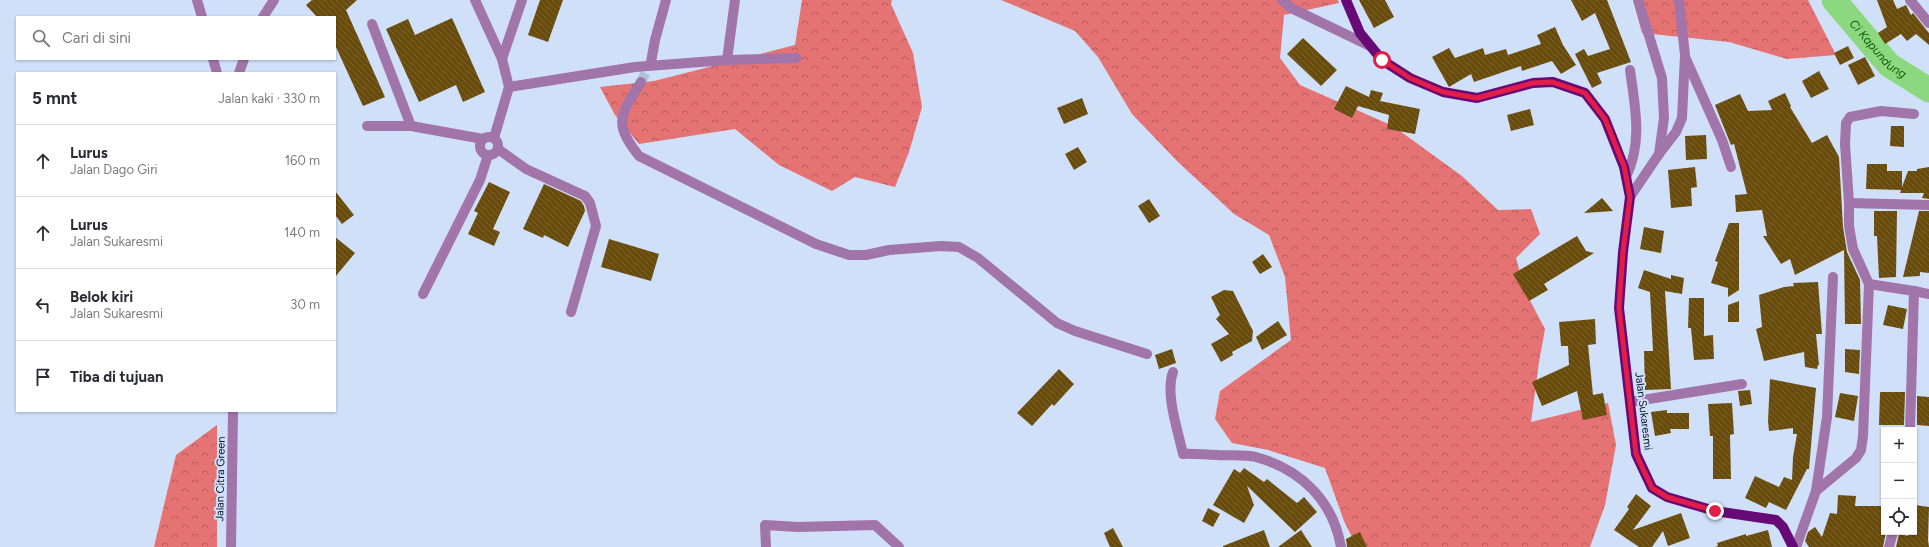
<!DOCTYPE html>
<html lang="id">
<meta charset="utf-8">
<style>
body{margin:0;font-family:Figtree,sans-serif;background:#f2f2f3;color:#2b2b33}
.controls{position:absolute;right:12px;bottom:12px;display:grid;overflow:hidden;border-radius:0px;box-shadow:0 1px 3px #0004}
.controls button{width:36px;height:36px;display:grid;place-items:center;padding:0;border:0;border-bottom:1px solid #e1e1e2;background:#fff;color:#2b2b33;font:20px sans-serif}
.stop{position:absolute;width:12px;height:12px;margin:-9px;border:3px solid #e11d48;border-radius:50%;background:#fff}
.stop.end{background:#e11d48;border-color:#fff;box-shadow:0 1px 4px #0008}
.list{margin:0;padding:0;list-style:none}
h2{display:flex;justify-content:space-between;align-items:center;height:52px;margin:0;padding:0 16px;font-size:17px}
h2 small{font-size:13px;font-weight:400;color:#7c7c81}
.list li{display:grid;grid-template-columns:26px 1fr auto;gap:12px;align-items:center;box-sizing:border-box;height:72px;padding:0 16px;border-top:1px solid #e1e1e2}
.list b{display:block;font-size:15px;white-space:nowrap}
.list p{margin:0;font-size:13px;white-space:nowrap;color:#7c7c81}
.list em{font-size:13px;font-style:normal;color:#7c7c81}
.icon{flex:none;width:22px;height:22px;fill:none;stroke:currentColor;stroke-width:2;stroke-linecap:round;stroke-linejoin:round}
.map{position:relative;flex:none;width:1929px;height:547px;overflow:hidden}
.search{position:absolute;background:#fff;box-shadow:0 1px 3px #0004;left:16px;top:16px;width:320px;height:44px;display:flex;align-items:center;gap:10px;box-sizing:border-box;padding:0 14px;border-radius:0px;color:#7c7c81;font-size:15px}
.panel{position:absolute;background:#fff;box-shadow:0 1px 3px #0004;left:16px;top:72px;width:320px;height:340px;border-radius:0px}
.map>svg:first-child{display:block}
.forest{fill:url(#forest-crowns)}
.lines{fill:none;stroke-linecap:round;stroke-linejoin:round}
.river{stroke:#8cd880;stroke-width:25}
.building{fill:url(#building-back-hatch)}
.minor-tunnel{stroke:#b3c1da;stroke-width:10;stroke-dasharray:10 5;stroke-linecap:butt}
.minor{stroke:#a175a9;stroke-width:10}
.major{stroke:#670a77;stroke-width:10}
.route{stroke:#e11d48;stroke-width:5}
.labels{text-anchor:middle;stroke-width:4;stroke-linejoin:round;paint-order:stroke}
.street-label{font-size:11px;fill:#081429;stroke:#d1e0f9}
.water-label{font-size:12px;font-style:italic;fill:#125e02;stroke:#d1e0f9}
</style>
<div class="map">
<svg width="1929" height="547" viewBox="0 0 1929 547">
<defs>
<pattern id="forest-crowns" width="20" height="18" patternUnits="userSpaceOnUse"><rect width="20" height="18" fill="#e57374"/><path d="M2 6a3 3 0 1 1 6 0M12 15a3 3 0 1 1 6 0" fill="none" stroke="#b85d5f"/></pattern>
<pattern id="building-back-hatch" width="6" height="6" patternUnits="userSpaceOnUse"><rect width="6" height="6" fill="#694c0b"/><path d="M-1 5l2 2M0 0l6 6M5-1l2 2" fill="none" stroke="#78622f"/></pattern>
</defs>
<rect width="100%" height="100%" fill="#d1e0f9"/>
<!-- forest -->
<g class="forest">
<polygon points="802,0 892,0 891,4 913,53 922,107 909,152 895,187 855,177 832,191 779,165 735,129 639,144 615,115 600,87 654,81 795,45"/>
<polygon points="1001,0 1338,0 1339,3 1284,15 1280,58 1300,85 1393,126 1462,176 1498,210 1531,209 1540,234 1516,258 1525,291 1545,329 1539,362 1531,422 1608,403 1616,445 1605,505 1590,547 1357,547 1344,521 1325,468 1268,450 1232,443 1215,419 1220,391 1291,340 1285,277 1269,235 1234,214 1178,162 1132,114 1098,57 1075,31"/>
<polygon points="1633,0 1808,0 1836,55 1787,59 1729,42 1642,33"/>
<polygon points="217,425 217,547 154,547 176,455"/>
</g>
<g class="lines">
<!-- river -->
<path class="river" id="s1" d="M1834,0L1889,65L1929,90"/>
</g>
<!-- building -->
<g class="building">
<polygon points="312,0 357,0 346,10 385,97 363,106 335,45 335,17 317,17 306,5"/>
<polygon points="540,0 563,0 548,42 528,35"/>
<polygon points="1359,0 1385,0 1394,17 1374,28"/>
<polygon points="1571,0 1607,0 1631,62 1597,73 1602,83 1592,88 1575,54 1584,49 1588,56 1610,49 1595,13 1582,21"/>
<polygon points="1877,0 1893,0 1897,9 1906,5 1911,15 1913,13 1929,33 1929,45 1916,34 1907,41 1901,34 1885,44 1878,33 1887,27"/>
<polygon points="452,18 485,92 463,102 456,85 419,102 386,29 408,19 415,35"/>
<polygon points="1555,27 1563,45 1576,65 1561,74 1552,61 1522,71 1521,66 1474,82 1471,74 1449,87 1432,57 1449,48 1455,58 1483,48 1485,55 1506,49 1508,55 1541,44 1537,35"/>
<polygon points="1303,38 1337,70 1321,86 1287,54"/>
<polygon points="1848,46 1854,58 1840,65 1834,53"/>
<polygon points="1865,57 1875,76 1858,85 1848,65"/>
<polygon points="1819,71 1829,89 1811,98 1802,81"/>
<polygon points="1346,86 1369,97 1371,90 1383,93 1380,101 1420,109 1415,134 1387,129 1389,115 1358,106 1352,118 1334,109"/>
<polygon points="1785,93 1791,106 1790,107 1812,143 1827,135 1839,157 1843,227 1847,252 1860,280 1861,324 1845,324 1844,250 1795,275 1790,259 1781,264 1763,236 1767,236 1762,210 1736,212 1735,195 1747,194 1734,144 1731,145 1715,105 1740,94 1748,111 1772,110 1768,101"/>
<polygon points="1082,98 1088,114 1064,124 1057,108"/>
<polygon points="1530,109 1534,125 1511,131 1507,115"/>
<polygon points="1891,126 1904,126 1904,147 1890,146"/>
<polygon points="1706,135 1707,159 1686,160 1685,136"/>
<polygon points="1078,147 1087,162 1074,170 1065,154"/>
<polygon points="1867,164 1887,164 1887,171 1902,171 1902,187 1908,171 1917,171 1917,169 1929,167 1929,199 1922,198 1924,193 1900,193 1901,190 1866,189"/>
<polygon points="1695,167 1697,187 1691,188 1692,206 1671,208 1668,170"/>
<polygon points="489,182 510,192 493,229 500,232 494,246 468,234 478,213 474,211"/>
<polygon points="544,184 581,201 584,206 585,211 568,247 544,235 543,238 523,229"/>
<polygon points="335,191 354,215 342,224 335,215"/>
<polygon points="1602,198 1613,211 1584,213"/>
<polygon points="1149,199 1160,216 1149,223 1138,206"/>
<polygon points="1874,211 1897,211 1896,277 1879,278 1877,236 1874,236"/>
<polygon points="1919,211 1929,211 1929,273 1920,272 1920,276 1903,277"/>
<polygon points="1729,223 1739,223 1739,290 1728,297 1728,288 1711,283 1718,262 1715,261"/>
<polygon points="1644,227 1664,231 1661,253 1640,249"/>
<polygon points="1577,236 1586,251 1594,253 1544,284 1548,290 1529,301 1513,274"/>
<polygon points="335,237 355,253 335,277"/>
<polygon points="609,239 659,254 651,281 601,267"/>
<polygon points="1263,254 1272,267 1260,274 1252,262"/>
<polygon points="1644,270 1671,279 1671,275 1684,278 1682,294 1665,291 1671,389 1645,390 1644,351 1653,351 1650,292 1638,288"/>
<polygon points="1818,282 1822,334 1816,334 1819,365 1818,365 1817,369 1805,367 1804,352 1764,361 1756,329 1762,327 1759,295 1784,287 1794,286 1793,283"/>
<polygon points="1224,290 1233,291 1253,331 1252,341 1232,352 1233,355 1221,362 1211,344 1229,334 1216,319 1220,315 1211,297"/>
<polygon points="1689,298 1704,298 1704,336 1713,335 1714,359 1694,360 1691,328 1688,328"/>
<polygon points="1739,301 1739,322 1728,322 1728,305"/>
<polygon points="1888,305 1907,309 1903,329 1883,325"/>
<polygon points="1595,319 1596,344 1588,345 1593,395 1603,393 1607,415 1583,420 1577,391 1542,406 1532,382 1569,365 1568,346 1561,346 1559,322"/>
<polygon points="1278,321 1287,335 1262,350 1256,337"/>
<polygon points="1172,349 1176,363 1159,369 1155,355"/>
<polygon points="1845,349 1860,350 1859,374 1845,372"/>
<polygon points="1059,369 1074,384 1054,406 1052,404 1032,426 1017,413"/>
<polygon points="1770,379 1816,388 1809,469 1807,469 1786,510 1769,502 1766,508 1745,498 1755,476 1779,487 1784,477 1792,480 1793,457 1797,434 1793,434 1793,428 1769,431 1768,421"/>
<polygon points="1750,390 1752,404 1740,406 1738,391"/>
<polygon points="1880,392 1905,392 1904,425 1879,425"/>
<polygon points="1840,393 1858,396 1854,421 1835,417"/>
<polygon points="1917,396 1929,397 1929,426 1917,425"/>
<polygon points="1732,403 1734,434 1730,435 1731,479 1713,479 1713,436 1710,436 1708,404"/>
<polygon points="1667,410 1667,413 1689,413 1689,429 1670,429 1671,433 1655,436 1651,412"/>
<polygon points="1244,468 1264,482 1267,479 1297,503 1304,497 1317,512 1295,532 1247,486 1254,505 1244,523 1213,505 1234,469 1240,473"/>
<polygon points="1636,494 1651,506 1633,530 1681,513 1690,538 1668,546 1663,531 1652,547 1639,547 1614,530 1629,509 1627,507"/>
<polygon points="1838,495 1856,496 1855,506 1884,506 1884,532 1886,532 1883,547 1809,547 1805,541 1808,532 1815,527 1822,537 1830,513 1837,514"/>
<polygon points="1915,505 1929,507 1928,540 1929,547 1896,547 1899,534 1908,536 1909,532 1914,532"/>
<polygon points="1208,508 1220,514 1213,527 1202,521"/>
<polygon points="1113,528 1123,547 1110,547 1104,533"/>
<polygon points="1264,530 1270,547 1223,547 1223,546"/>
<polygon points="1301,530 1312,547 1278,547"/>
<polygon points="1768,530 1772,547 1715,547 1718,546 1717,543 1746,534 1746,536"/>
<polygon points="1360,532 1367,547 1347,547 1346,539"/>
</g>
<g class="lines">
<!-- minor-tunnel -->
<polyline class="minor-tunnel" points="641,82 651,62"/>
<!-- minor -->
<g class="minor">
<polyline points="197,0 202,17"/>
<polyline points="475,0 502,59 509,87 494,138"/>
<polyline points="1282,0 1291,8 1370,46"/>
<polyline points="1638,0 1662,78 1664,118 1659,154"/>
<polyline points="1910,0 1929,23"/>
<polyline points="263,17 274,0"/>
<polyline points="372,24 411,126 483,139"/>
<polyline points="213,59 217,73"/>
<polyline points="502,59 522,0"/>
<polyline points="1686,59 1722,140 1731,167"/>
<polyline points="727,60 796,58"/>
<polyline points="651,62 655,40 666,0"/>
<polyline points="239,73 244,59"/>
<path d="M641,82C621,115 612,122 639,156L816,244L849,255H866L889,250L941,246L959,247L978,258L1057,323L1075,331L1147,354"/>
<polyline points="509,87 635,67 727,60 735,0"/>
<polyline points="367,126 411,126"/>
<circle cx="489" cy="146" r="9"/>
<polyline points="498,149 526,169 585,196 590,203 596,226 571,312"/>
<path d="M1626,177C1643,142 1635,107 1630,70"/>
<polyline points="1630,197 1659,154 1676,132 1682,118 1685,55 1679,0"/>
<polyline points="1849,203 1928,205"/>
<polyline points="1869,284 1914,291 1910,430"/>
<polyline points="1914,291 1929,294"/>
<polyline points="423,294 480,180 488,155"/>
<path d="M1173,372C1165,395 1178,430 1183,454C1194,453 1205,455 1216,455C1229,456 1244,454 1256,457C1302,470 1333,501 1341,547"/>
<polyline points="1630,402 1742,384"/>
<polyline points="1816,491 1827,417 1833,277"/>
<polyline points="231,547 233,411"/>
<polyline points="766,547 765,525 798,527 875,525 899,547"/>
<polyline points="1796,547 1816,491 1856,458 1861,450 1863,436 1869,284 1853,249 1849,226 1849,203 1845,144 1846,123 1850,117 1881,111 1914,114"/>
<polyline points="1889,547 1893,532"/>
</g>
<!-- major -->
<polyline class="major" points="1346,0 1360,33 1382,60 1410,78 1443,92 1477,98 1533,83 1553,82 1585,93 1605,119 1624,167 1630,197 1623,252 1619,308 1636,454 1652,488 1667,497 1715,511 1776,520 1783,527 1793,547"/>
</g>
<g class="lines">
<!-- route -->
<polyline class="route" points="1382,60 1410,78 1443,92 1477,98 1533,83 1552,82 1585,93 1605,119 1624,166 1630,197 1623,252 1619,308 1636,454 1652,488 1667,497 1715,511"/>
</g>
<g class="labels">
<!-- street labels -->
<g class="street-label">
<text transform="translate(1644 411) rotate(83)" y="4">Jalan Sukaresmi</text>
<text transform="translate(220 479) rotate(-89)" y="4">Jalan Citra Green</text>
</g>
<!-- water labels -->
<g class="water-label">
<text dy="4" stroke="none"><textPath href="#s1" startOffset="66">Ci Kapundung</textPath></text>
</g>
</g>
</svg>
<div class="controls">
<button>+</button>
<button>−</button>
<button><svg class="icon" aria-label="locate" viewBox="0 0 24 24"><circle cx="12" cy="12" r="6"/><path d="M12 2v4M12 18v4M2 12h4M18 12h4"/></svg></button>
</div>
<div class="stop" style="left:1382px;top:60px"></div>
<div class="stop end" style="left:1715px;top:511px"></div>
<div class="search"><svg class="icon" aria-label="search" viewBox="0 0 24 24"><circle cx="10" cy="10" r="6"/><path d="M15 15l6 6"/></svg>Cari di sini</div>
<section class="panel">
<h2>5 mnt<small>Jalan kaki · 330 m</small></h2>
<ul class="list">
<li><svg class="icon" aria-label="ahead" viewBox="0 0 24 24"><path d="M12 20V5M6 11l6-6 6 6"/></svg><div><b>Lurus</b><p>Jalan Dago Giri</p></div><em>160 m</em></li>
<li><svg class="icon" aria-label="ahead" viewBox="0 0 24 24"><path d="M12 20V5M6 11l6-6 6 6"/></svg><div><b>Lurus</b><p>Jalan Sukaresmi</p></div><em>140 m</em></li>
<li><svg class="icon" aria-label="left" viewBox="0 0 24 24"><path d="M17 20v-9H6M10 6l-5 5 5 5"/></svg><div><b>Belok kiri</b><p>Jalan Sukaresmi</p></div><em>30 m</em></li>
<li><svg class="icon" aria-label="arrive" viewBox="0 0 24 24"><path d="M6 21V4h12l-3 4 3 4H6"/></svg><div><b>Tiba di tujuan</b></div></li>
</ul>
</section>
</div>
